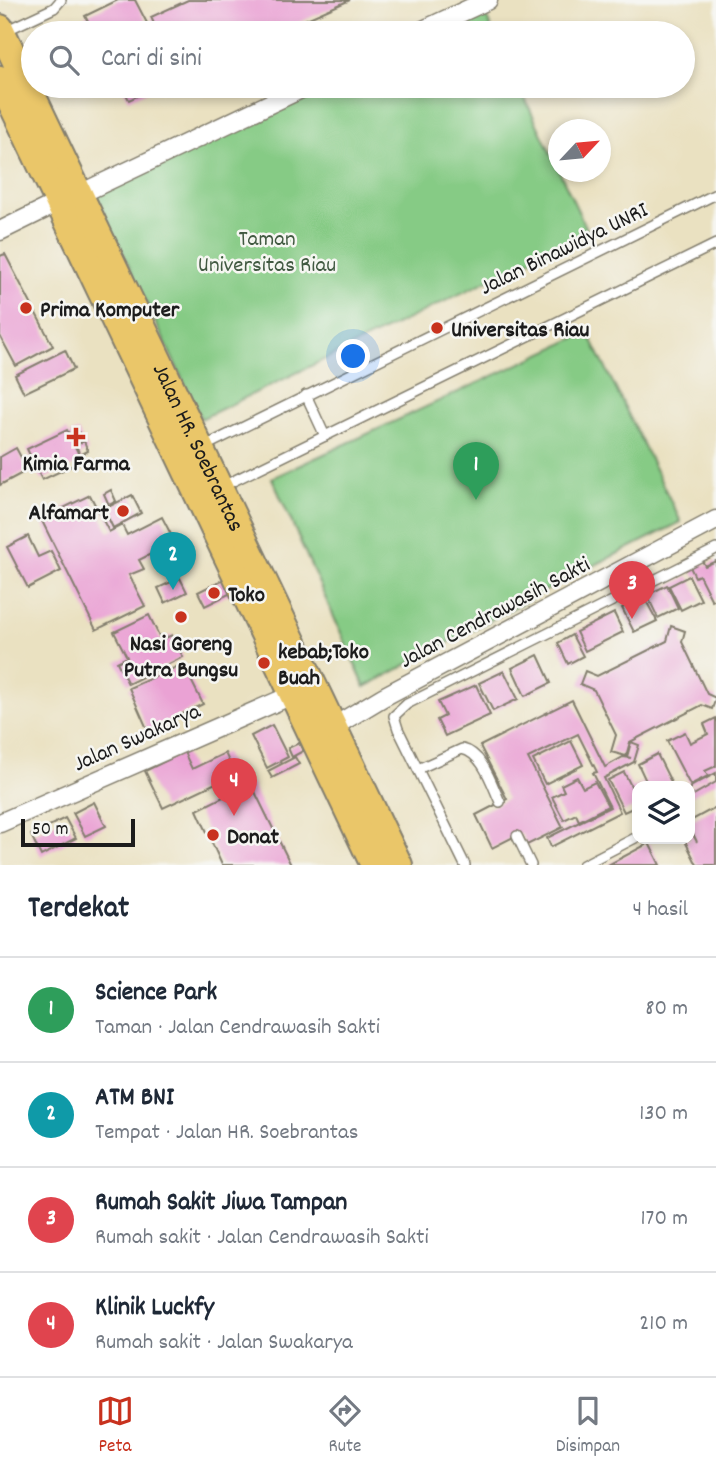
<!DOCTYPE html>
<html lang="id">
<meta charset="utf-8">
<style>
body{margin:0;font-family:Dekko,sans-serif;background:#f6f6f7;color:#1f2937}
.controls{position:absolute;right:21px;bottom:21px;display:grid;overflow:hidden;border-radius:14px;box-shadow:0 4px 10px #0003}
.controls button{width:63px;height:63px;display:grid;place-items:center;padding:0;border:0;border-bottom:2px solid #e0e1e3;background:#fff;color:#1f2937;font:35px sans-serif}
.compass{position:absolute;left:548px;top:119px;width:63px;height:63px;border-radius:50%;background:#fff;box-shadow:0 4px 10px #0003;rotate:64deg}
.scale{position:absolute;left:21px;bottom:18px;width:114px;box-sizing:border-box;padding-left:7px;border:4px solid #1c1c1c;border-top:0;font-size:19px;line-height:24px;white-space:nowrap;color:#1c1c1c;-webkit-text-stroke:5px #f6f6f2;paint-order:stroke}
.you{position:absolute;left:354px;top:357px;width:24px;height:24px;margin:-18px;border:5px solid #fff;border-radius:50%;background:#1a73e8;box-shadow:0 0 0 10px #1a73e833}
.badge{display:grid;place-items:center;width:46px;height:46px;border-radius:50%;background:#c8321e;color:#fff;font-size:23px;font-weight:700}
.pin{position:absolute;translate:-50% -58px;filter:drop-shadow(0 2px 4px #0008)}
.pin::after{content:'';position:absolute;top:37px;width:24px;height:21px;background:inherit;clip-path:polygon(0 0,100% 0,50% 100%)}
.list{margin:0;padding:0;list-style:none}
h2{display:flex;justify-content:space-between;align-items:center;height:91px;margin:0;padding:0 28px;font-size:30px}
h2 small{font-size:23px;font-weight:400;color:#747a83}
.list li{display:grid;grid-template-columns:46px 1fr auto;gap:21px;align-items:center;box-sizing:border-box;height:105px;padding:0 28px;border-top:2px solid #e0e1e3}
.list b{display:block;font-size:26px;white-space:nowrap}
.list p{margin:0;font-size:23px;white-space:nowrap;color:#747a83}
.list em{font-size:23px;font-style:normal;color:#747a83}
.icon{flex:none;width:38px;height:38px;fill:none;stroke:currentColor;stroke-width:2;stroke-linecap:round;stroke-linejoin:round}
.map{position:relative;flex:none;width:716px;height:865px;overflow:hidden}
.search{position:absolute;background:#fff;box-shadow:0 4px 10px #0003;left:21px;right:21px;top:21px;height:77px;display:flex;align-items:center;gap:18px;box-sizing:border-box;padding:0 24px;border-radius:38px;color:#747a83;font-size:26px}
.sheet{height:511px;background:#fff}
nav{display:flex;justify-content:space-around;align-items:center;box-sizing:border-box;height:98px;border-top:2px solid #e0e1e3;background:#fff;font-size:19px;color:#747a83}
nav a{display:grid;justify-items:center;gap:4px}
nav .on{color:#c8321e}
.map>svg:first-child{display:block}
.green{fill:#86cb85;stroke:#517450;stroke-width:2}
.building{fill:#eaa2d4}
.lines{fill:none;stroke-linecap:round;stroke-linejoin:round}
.service-casing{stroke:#837e6e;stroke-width:12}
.minor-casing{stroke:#837e6e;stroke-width:21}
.primary-casing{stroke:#837e6e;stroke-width:30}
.service{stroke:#fff;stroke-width:9}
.minor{stroke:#fff;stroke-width:18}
.primary{stroke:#eac669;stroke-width:26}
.poi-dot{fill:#c8321e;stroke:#f6f6f2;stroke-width:2.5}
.labels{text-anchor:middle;stroke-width:5;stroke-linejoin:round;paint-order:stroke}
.park-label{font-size:23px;fill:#415941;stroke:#f6f6f2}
.street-label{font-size:23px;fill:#1c1c1c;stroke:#f6f6f2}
.poi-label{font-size:23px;font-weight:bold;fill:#1c1c1c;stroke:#f6f6f2;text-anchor:start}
</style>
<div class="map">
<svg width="716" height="865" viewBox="0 0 716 865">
<rect width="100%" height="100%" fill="#f6f6f2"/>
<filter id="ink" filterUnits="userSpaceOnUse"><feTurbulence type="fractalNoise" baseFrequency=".0143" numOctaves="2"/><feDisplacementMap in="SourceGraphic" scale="14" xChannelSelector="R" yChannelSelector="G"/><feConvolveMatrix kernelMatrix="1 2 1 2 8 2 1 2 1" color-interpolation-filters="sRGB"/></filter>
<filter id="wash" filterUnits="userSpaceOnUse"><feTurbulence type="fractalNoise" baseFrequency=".00686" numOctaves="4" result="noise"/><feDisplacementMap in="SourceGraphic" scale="28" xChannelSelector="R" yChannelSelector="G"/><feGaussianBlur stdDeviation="1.57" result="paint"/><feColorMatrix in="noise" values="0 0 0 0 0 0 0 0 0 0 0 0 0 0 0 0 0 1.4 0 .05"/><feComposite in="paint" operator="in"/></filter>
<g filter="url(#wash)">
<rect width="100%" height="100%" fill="#eae1c1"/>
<!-- green -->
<g class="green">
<polygon points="483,10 494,33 435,33"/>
<polygon points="325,86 519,86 588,232 201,419 96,196"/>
<polygon points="588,332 681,522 581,572 365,687 272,478"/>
</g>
<g id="blocks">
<!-- building -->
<g class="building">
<polygon points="118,0 135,0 147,23 126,33 94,33 85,16"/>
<polygon points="188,0 350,0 275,33 158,33 151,17"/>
<polygon points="122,86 158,86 129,100"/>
<polygon points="5,254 53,346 16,366 0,336 0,256"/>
<polygon points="65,350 74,369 24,393 15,375"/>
<polygon points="67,430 82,461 42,480 27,449"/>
<polygon points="78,431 82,439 74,442 70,434"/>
<polygon points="84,441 88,451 80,455 76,445"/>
<polygon points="16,448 28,470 0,485 0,457"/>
<polygon points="111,490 116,501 109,505 104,494"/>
<polygon points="90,495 109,532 122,525 127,535 162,517 175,542 139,560 144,569 129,575 145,606 96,630 41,519"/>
<polygon points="132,495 141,513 113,528 104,509"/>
<polygon points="28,536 38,557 51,551 61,571 28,588 7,547"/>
<polygon points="701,559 705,566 716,561 716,599 712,601 699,575 695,577 689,565"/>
<polygon points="689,576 701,600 681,610 669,586"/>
<polygon points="180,578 187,592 165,603 158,588"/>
<polygon points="224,579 231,593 205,606 198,592"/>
<polygon points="667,585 678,608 658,618 647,595"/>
<polygon points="644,597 657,621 634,632 622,608"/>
<polygon points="614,613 623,632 585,651 576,632"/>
<polygon points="149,615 161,640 172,635 183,657 128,684 117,662 127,657 114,632"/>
<polygon points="671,626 685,631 682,642 707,694 716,698 712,709 702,705 630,742 626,756 611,752 616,735 594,690 580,684 585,671 597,676 667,641"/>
<polygon points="572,635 583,656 568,664 558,643"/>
<polygon points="538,655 551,683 525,696 512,668"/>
<polygon points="183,664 203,704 148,731 129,688"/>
<polygon points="504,671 518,699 493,711 479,683"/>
<polygon points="476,685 490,715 445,736 437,720 445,716 438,702"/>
<polygon points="572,700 605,767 623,757 631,758 627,757 631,742 639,745 634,762 604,778 620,812 551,847 547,838 610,807 593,773 597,772 578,734 528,758 563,827 527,845 521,833 492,848 476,815 507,799 480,746"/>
<polygon points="716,718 716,766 705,771 708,776 690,785 667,741 685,732 690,743 708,734 704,724"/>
<polygon points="272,725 288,757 267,768 251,736"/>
<polygon points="571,741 583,765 545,784 533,760"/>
<polygon points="299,743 303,751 292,757 288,748"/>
<polygon points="184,752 192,769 225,753 235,774 163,808 145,771"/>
<polygon points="657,754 673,786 637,786 637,806 624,812 608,780 624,772 632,788 646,781 638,764"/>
<polygon points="295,757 299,764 272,778 268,771"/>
<polygon points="716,773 716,782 690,797 690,787"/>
<polygon points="577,777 583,788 595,782 608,806 579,821 576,814 564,820 552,797 564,791 561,785"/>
<polygon points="251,783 257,796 291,865 222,865 197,810"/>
<polygon points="94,802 106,826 85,836 73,813"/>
<polygon points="716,807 716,865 697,865 684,839 690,839 690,829 697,842 690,827 690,821"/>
<polygon points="65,818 76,838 41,856 31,835"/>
<polygon points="649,843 660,865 608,865"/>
</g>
</g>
</g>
<g filter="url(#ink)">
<use href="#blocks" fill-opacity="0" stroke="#837e6e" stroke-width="2"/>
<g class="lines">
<defs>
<g id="service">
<polyline points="5,31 54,8 61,0"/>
<polyline points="306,395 325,436"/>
<polyline points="203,447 716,194"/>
<polyline points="221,487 716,244"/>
<path d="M418,769L462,749C483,753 492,785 500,802"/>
<polyline points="517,836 531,865"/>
<polyline points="465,865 398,729 394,716 407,704 716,549"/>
<polyline points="583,865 637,837"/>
</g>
<g id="minor">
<polyline points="417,33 488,0"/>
<polyline points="80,194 307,86"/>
<polyline points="0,231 59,202"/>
<polyline points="333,727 383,697 716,520"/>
<polyline points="0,823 292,695"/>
</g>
<g id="primary">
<path id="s1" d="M0,28L399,865"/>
<polyline points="0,79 374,865"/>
</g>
</defs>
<!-- service casing -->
<use href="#service" class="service-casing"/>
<!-- minor casing -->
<use href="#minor" class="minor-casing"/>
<!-- primary casing -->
<use href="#primary" class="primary-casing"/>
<!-- service -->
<use href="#service" class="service"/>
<!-- minor -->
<use href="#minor" class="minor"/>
<!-- primary -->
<use href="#primary" class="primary"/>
</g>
</g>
<!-- markers -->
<g class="poi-dot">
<circle cx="26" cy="308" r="7"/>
<circle cx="437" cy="328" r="7"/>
<path d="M72.5 426.5h7v7h7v7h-7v7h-7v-7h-7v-7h7z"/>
<circle cx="123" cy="511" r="7"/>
<circle cx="214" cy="593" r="7"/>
<circle cx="181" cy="617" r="7"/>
<circle cx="264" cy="663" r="7"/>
<circle cx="213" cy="835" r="7"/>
</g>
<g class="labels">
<!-- park labels -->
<g class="park-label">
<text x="267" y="245">Taman<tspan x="267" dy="26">Universitas Riau</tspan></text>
</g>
<!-- street labels -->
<g class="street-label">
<text transform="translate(563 247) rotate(-26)" y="8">Jalan Binawidya UNRI</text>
<text dy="8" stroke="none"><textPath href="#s1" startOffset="464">Jalan HR. Soebrantas</textPath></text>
<text transform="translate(494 611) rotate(-28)" y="8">Jalan Cendrawasih Sakti</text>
<text transform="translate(136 736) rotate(-24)" y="8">Jalan Swakarya</text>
</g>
<!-- poi labels -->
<g class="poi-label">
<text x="40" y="316">Prima Komputer</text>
<text x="451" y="336">Universitas Riau</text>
<text x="76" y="470" text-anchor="middle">Kimia Farma</text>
<text x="109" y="519" text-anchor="end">Alfamart</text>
<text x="228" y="601">Toko</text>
<text x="181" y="650" text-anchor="middle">Nasi Goreng<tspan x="181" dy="26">Putra Bungsu</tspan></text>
<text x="278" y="658">kebab;Toko<tspan x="278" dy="26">Buah</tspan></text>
<text x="227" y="843">Donat</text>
</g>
</g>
</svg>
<div class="controls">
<button><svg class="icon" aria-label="layers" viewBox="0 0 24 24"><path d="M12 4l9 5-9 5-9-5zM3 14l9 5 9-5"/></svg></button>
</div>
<svg class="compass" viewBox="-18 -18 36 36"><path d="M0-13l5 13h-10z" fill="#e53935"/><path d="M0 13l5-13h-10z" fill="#747a83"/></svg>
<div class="scale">50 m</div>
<div class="you"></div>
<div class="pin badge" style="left:476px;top:500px;background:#2e9e5b">1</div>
<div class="pin badge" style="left:173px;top:590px;background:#0f9aa8">2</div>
<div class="pin badge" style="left:632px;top:619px;background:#e0444e">3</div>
<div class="pin badge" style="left:234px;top:816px;background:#e0444e">4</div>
<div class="search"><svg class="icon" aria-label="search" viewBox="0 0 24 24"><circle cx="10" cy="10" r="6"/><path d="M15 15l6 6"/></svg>Cari di sini</div>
</div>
<section class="sheet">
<h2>Terdekat<small>4 hasil</small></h2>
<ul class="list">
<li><span class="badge" style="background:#2e9e5b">1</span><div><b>Science Park</b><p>Taman · Jalan Cendrawasih Sakti</p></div><em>80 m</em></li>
<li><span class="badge" style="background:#0f9aa8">2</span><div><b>ATM BNI</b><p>Tempat · Jalan HR. Soebrantas</p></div><em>130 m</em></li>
<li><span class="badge" style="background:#e0444e">3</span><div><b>Rumah Sakit Jiwa Tampan</b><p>Rumah sakit · Jalan Cendrawasih Sakti</p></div><em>170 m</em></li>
<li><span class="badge" style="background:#e0444e">4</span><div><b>Klinik Luckfy</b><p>Rumah sakit · Jalan Swakarya</p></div><em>210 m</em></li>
</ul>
</section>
<nav>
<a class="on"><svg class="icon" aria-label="map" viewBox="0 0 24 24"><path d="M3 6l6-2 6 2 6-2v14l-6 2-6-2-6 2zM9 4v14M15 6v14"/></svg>Peta</a>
<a><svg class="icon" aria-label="directions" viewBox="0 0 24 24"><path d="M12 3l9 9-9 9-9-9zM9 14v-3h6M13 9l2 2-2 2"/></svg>Rute</a>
<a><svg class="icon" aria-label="saved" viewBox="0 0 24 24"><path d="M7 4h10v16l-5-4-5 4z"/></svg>Disimpan</a>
</nav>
